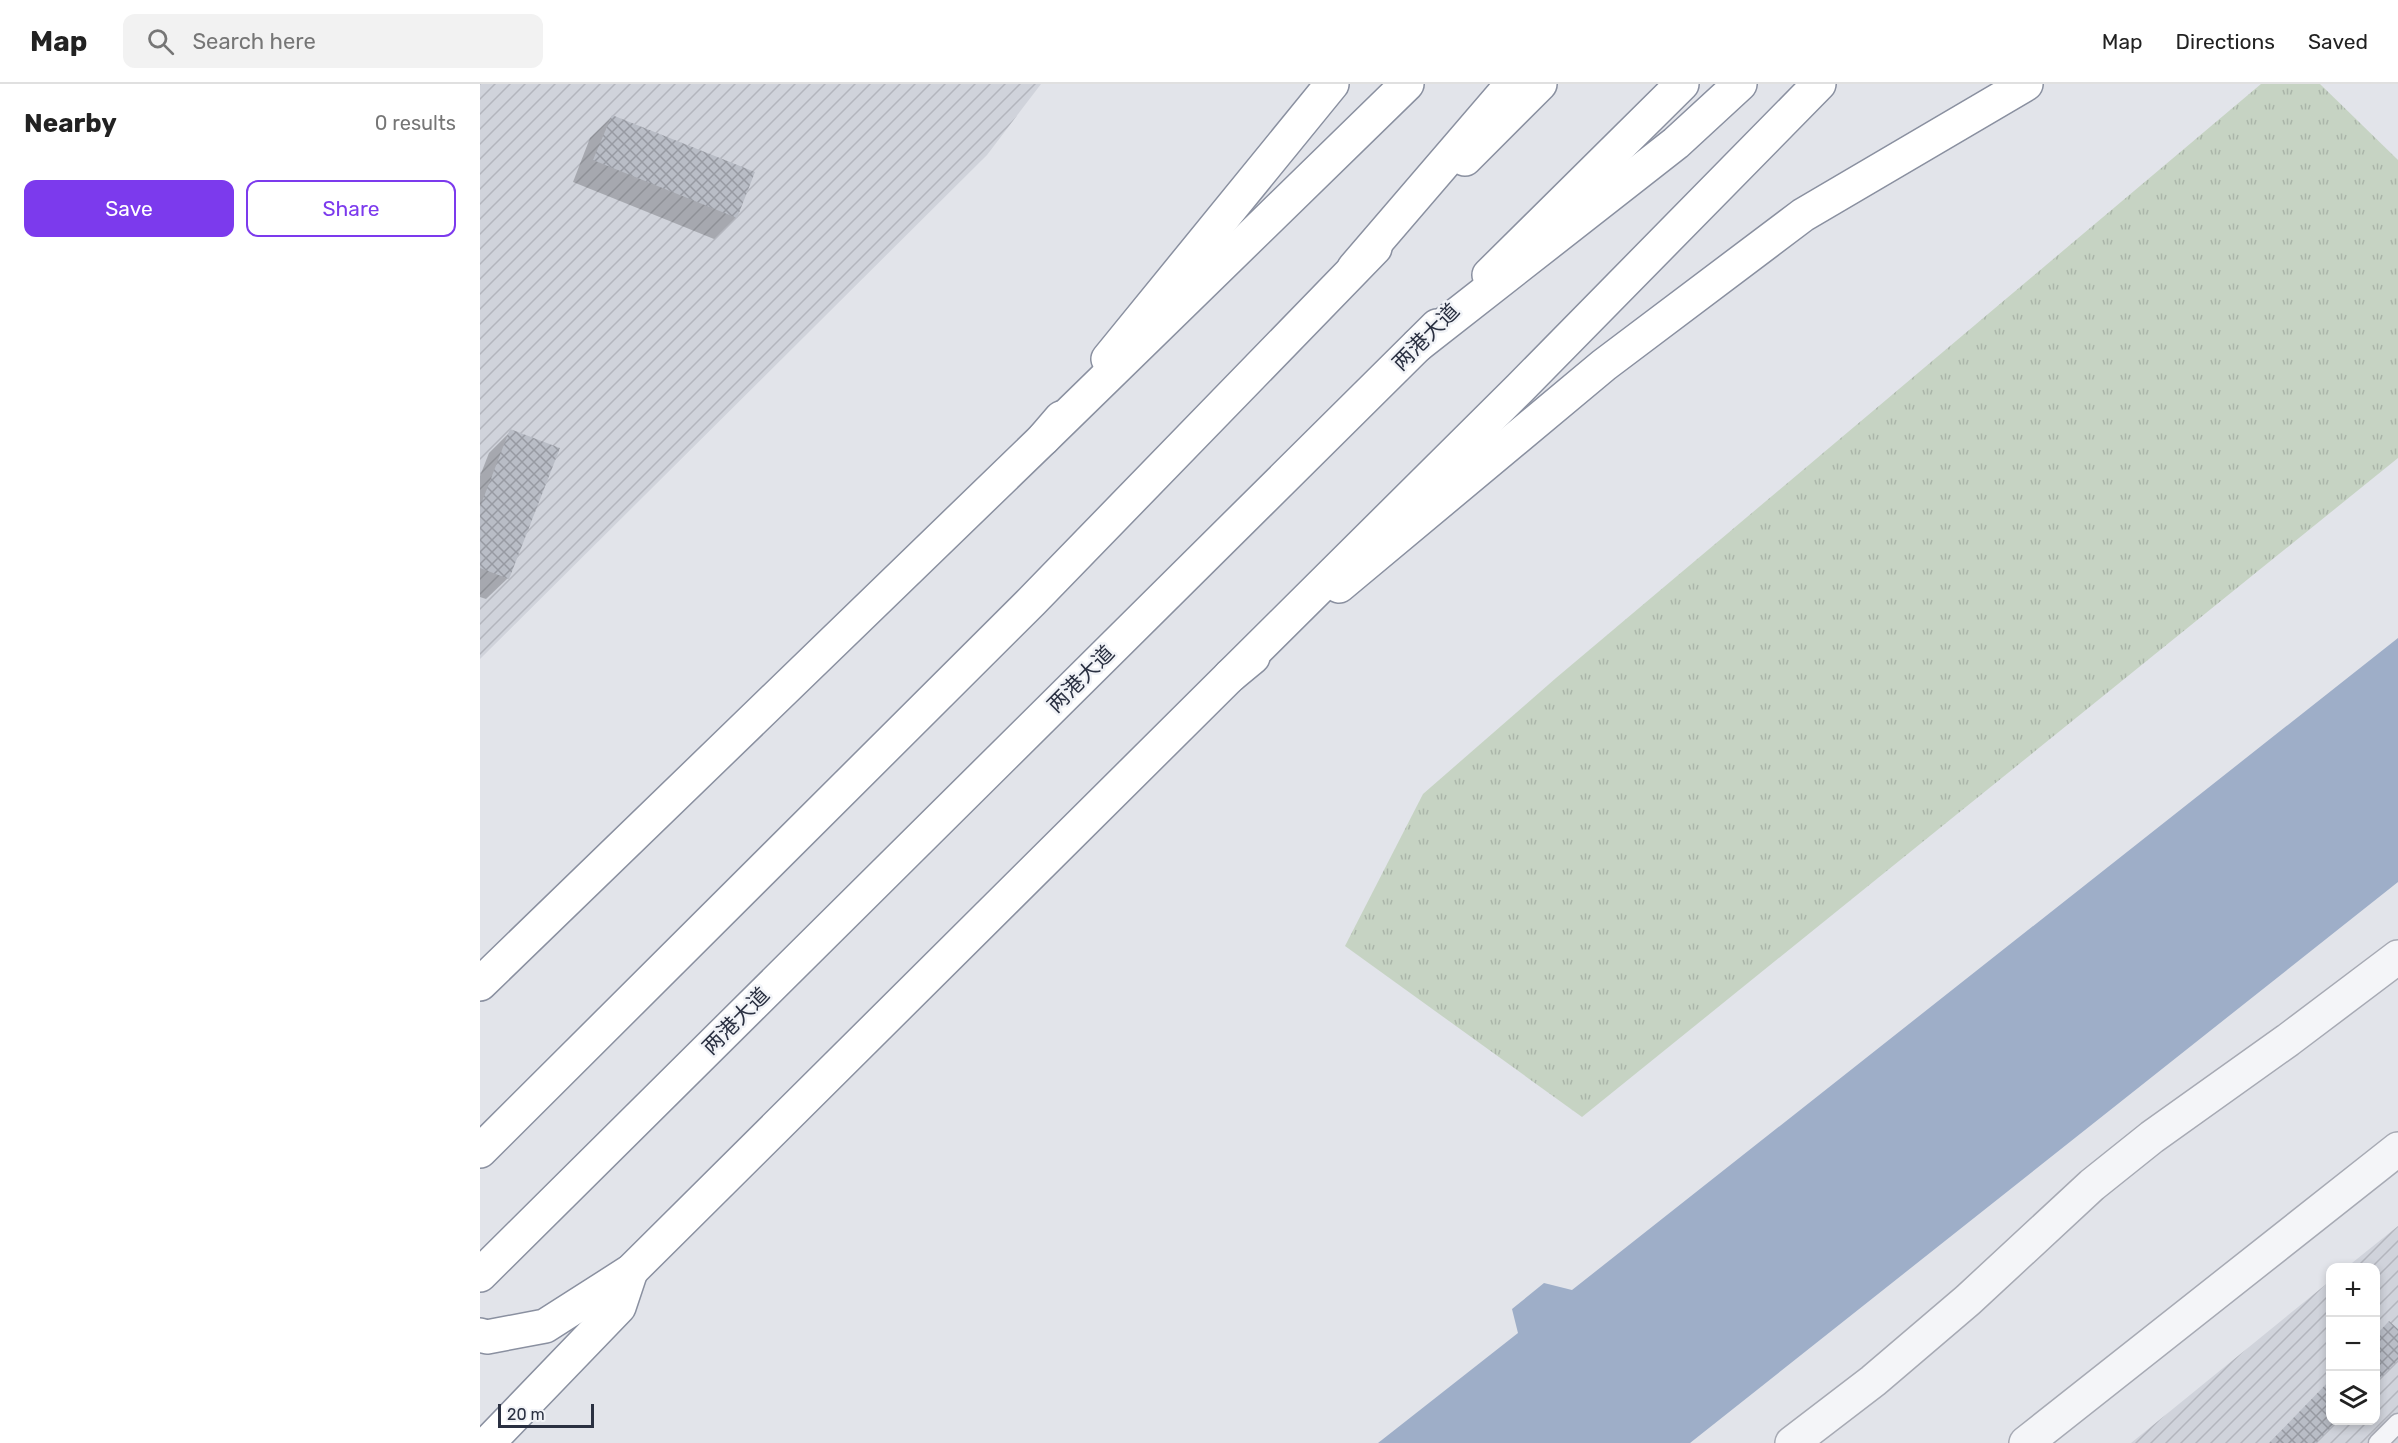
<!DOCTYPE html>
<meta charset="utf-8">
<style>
body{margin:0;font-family:Rubik,"Noto Sans SC",sans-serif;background:#f2f2f2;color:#222}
.controls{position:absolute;right:18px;bottom:18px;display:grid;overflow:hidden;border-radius:12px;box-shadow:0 3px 9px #0003}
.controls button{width:54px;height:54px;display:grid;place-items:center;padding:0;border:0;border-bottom:2px solid #e0e0e0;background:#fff;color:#222;font:30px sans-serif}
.scale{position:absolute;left:18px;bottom:15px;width:96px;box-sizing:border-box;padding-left:6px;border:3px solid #2a3041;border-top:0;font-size:16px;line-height:21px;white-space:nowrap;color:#2a3041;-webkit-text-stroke:4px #f1f3f7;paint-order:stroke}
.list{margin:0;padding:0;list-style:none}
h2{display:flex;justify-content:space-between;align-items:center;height:78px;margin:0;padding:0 24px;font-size:26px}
h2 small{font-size:20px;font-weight:400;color:#767676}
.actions{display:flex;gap:12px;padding:18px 24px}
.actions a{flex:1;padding:14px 0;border:2px solid #7c3aed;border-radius:12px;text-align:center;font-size:21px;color:#7c3aed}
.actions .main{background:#7c3aed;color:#fff}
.icon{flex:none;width:33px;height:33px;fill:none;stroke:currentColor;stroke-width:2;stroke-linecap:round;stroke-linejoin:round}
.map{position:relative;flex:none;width:1918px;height:1359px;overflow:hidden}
header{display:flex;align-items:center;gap:36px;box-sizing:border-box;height:84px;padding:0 30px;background:#fff;border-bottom:2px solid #e0e0e0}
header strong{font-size:28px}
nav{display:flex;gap:33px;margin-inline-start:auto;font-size:21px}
.search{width:420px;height:54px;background:#f2f2f2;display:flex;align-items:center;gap:15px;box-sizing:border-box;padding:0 21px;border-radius:12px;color:#767676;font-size:22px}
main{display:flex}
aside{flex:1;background:#fff}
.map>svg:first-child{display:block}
.industrial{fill:url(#industrial-furrows)}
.park{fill:url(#park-tufts)}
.water{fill:#9eaec8}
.shadow{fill:#0003}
.building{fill:url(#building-cross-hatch)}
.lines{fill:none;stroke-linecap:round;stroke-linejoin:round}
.service-casing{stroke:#a7aab4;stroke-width:21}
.minor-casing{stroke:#a7aab4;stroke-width:36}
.trunk-casing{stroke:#8a90a0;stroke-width:36}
.motorway-casing{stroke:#8a90a0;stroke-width:36}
.service{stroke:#f4f5f8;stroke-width:18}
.minor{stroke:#f4f5f8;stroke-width:33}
.trunk{stroke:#fff;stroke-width:33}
.motorway{stroke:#fff;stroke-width:33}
.labels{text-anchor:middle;stroke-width:5;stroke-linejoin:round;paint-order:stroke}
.street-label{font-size:21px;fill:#2a3041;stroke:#f1f3f7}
</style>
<header>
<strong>Map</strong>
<div class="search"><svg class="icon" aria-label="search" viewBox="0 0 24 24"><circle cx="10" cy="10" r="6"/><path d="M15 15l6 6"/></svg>Search here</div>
<nav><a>Map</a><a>Directions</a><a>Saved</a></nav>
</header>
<main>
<aside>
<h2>Nearby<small>0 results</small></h2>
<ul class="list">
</ul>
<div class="actions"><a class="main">Save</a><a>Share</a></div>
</aside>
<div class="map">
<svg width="1918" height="1359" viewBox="0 0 1918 1359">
<defs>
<pattern id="industrial-furrows" width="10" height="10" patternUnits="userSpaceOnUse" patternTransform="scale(1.5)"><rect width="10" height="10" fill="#d0d3db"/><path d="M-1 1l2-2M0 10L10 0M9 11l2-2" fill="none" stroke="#b3b5bd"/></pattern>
<pattern id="park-tufts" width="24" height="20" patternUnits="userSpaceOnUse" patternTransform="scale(1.5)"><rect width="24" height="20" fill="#c6d3c3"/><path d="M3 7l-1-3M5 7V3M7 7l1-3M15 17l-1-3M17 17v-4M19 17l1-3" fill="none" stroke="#aab5a9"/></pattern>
<pattern id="building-cross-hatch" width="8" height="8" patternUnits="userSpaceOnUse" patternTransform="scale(1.5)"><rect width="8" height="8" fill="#b9bdc6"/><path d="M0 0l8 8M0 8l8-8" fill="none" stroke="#979aa2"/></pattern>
</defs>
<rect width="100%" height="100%" fill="#e2e4ea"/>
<!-- industrial -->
<g class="industrial">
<polygon points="0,0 561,0 507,71 0,575"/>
<polygon points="1918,1142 1918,1359 1651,1359 1850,1197 1850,1336 1896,1336 1896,1184 1867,1183"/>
</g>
<!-- park -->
<polygon class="park" points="1781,0 1840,0 1918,76 1918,374 1102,1033 865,862 943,710 1076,594"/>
<!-- water -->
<polygon class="water" points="1918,554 1918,798 1210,1359 898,1359 1038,1249 1032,1225 1064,1199 1092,1206"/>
<!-- shadow -->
<g class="shadow">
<polygon points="132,33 256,133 234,155 93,98 110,54"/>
<polygon points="31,347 28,494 6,515 0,513 0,392 9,369"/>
<polygon points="1910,1239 1918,1247 1918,1274 1896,1297 1896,1253"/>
<polygon points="1850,1298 1850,1336 1834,1359 1791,1359"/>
</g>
<!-- building -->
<g class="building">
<polygon points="132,31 275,88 257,134 113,76"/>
<polygon points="30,345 80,364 29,495 0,484 0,423"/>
<polygon points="1909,1237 1918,1245 1918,1276 1896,1299 1896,1251"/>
<polygon points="1850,1296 1850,1336 1858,1336 1836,1359 1789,1359"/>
</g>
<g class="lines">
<defs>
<polyline id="service" points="1898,1359 1918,1339"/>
<g id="minor">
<polyline points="1312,1359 1393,1297 1488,1216 1612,1101 1672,1053 1808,956 1918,873"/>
<polyline points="1546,1359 1918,1065"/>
</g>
<g id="trunk">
<polyline points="985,75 1060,0"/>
<polyline points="1009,191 1202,0"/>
<polyline points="628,275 852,0"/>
<polyline points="859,502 1124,281 1323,131 1546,0"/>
<polyline points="0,900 563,355 581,334"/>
<polyline points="0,1067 552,517 895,164"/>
<polyline points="0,1191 957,242"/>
<polyline points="0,1251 7,1253 65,1242 151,1187 750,592 773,573"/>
<polyline points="8,1359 139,1223 151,1187"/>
</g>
<g id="motorway">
<polyline points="874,184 1032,0"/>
<polyline points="938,261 1196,59 1260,0"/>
<polyline points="563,355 927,0"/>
<polyline points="750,592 1040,304 1339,0"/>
</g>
</defs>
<!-- service casing -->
<use href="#service" class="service-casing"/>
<!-- minor casing -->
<use href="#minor" class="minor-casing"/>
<!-- trunk casing -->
<use href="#trunk" class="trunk-casing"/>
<!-- motorway casing -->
<use href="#motorway" class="motorway-casing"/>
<!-- service -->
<use href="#service" class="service"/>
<!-- minor -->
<use href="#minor" class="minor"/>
<!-- trunk -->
<use href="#trunk" class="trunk"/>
<!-- motorway -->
<use href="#motorway" class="motorway"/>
</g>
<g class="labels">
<!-- street labels -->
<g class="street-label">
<text transform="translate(946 253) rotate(-45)" y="7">两港大道</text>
<text transform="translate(601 595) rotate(-45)" y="7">两港大道</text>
<text transform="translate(256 937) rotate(-45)" y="7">两港大道</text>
</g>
</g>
</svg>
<div class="controls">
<button>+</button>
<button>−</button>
<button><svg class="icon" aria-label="layers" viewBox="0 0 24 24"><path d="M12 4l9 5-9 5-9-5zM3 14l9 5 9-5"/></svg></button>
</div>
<div class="scale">20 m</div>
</div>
</main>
